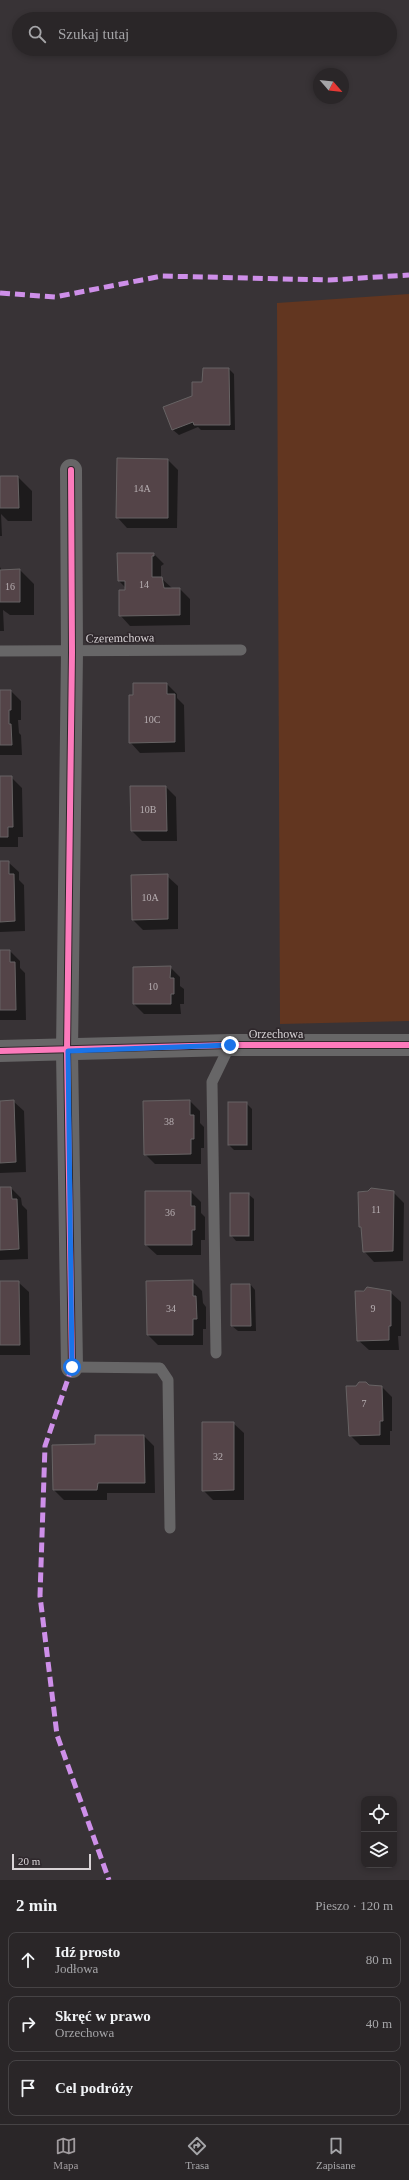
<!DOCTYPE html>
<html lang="pl">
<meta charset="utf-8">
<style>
body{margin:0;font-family:Georgia,serif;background:#363234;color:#f1f3f6}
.controls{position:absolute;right:12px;bottom:12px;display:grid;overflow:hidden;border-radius:8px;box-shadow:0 2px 6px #0003}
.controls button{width:36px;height:36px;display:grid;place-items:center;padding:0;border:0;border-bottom:1px solid #464345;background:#2a2628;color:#f1f3f6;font:20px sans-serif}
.compass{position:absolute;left:313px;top:68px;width:36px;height:36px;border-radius:50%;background:#2a2628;box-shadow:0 2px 6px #0003;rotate:118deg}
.scale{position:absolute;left:12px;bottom:10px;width:79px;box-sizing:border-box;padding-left:4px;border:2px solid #d8d3d6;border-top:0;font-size:11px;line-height:14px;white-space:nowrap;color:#d8d3d6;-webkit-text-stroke:3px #2f282c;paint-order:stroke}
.stop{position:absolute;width:12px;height:12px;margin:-9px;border:3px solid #1a73e8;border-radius:50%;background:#fff}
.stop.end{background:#1a73e8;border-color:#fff;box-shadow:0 1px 4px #0008}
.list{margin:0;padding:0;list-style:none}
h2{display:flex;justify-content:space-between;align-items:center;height:52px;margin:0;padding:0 16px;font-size:17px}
h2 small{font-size:13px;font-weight:400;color:#a5a5a8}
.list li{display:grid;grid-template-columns:26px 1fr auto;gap:12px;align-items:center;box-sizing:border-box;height:56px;margin:0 8px 8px;padding:0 8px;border:1px solid #464345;border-radius:8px}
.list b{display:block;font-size:15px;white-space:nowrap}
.list p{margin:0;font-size:13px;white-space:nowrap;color:#a5a5a8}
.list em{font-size:13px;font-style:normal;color:#a5a5a8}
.icon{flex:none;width:22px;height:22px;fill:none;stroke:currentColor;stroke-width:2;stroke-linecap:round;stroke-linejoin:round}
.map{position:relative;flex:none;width:409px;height:1880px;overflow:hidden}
.search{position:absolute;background:#2a2628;box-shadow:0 2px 6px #0003;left:12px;right:12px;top:12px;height:44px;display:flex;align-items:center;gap:10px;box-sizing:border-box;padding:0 14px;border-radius:22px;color:#a5a5a8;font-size:15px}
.sheet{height:244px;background:#2a2628}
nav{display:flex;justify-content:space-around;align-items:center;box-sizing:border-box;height:56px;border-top:1px solid #464345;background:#2a2628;font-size:11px;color:#a5a5a8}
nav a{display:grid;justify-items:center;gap:2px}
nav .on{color:#a09b9e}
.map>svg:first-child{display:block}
.green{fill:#623620}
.shadow{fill:#0007}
.building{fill:#544448;stroke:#676364}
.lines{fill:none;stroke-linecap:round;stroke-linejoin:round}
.service{stroke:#676667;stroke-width:11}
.minor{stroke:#676667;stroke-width:22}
.quiet{stroke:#ce8fe9;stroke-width:5;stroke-dasharray:10 5;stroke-linecap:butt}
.cycleway-casing{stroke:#2f282c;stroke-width:8}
.cycleway{stroke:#fd7abc;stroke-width:6}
.route{stroke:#1a73e8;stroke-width:5}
.labels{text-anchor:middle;stroke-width:3.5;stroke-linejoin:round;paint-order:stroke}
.number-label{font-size:10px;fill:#b7afb2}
.street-label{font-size:12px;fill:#d8d3d6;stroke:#2f282c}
</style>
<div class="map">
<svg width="409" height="1880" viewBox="0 0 409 1880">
<rect width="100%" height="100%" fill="#383336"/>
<!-- green -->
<polygon class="green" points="409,294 409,1021 280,1024 277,303"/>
<!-- shadow -->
<g class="shadow">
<polygon points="204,369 229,369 234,374 235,430 201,430 198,427 179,435 173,430 165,408 193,396 203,383"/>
<polygon points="168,460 178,470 177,528 127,528 117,517"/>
<polygon points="0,475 1,477 18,477 32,491 32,521 8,521 1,514 2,536 0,536"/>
<polygon points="154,554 164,564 161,566 161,578 172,588 180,589 190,599 190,625 130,626 120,615 126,588 119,581"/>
<polygon points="0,567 2,571 20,570 34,584 34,615 10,615 3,610 4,631 0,631"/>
<polygon points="167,684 177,694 177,698 184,705 185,752 140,753 130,742 134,696"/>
<polygon points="0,691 11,691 21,701 21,720 18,720 19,733 21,735 22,755 0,755"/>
<polygon points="0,777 11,777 22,788 23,837 18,837 18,847 0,847"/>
<polygon points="166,787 176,797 177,841 142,841 132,831"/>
<polygon points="0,862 8,862 19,872 19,880 24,885 25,931 0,932"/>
<polygon points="167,876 178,886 178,929 143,930 133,920"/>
<polygon points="0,951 10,951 20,961 20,968 25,973 26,1020 0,1020"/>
<polygon points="170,967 180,977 180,986 184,989 184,1004 180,1004 181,1014 144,1014 134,1004"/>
<polygon points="13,1101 24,1111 26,1172 0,1173 0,1102"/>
<polygon points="190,1101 200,1111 200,1123 204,1127 204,1148 201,1148 201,1164 155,1164 145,1154"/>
<polygon points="246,1103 252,1109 252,1150 234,1150 229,1145"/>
<polygon points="0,1188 11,1188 21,1198 22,1205 27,1210 28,1259 0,1260"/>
<polygon points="377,1189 393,1192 404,1203 403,1261 374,1262 364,1251 362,1229 360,1226 359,1192"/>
<polygon points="191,1192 201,1202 201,1213 205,1217 205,1240 201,1240 201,1255 157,1255 146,1245"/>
<polygon points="248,1194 254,1199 254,1241 236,1241 231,1235"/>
<polygon points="192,1281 202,1291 203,1303 206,1307 206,1329 203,1329 203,1345 158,1345 148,1335"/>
<polygon points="0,1282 18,1282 29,1292 30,1355 0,1355"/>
<polygon points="250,1284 255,1290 256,1331 238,1331 232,1326"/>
<polygon points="374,1288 390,1292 401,1302 401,1336 398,1336 399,1350 369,1350 358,1340 356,1292"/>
<polygon points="368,1386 382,1387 392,1397 392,1431 390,1431 390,1445 360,1445 350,1435"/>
<polygon points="233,1423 244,1433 244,1500 213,1500 203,1490"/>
<polygon points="144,1436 154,1446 155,1493 107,1493 107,1500 64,1500 54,1490 53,1446 96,1445"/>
</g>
<!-- building -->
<g class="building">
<polygon points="203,368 229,368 230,425 194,425 193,422 172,430 163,407 192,396 192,382 202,382"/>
<polygon points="117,458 168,459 168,518 116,518"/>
<polygon points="0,476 18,476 19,508 0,508"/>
<polygon points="117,553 154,553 154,556 152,556 152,577 162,577 164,588 180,588 180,615 119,616 119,590 125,590 125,581 118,581"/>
<polygon points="20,569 20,602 0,602 0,570"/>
<polygon points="133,683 167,683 167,694 175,694 175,742 129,743 129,695 133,695"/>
<polygon points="0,690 11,690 11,710 9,710 9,724 11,724 12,745 0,745"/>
<polygon points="0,776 12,776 13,827 8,827 8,837 0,837"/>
<polygon points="130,786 166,786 167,831 131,831"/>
<polygon points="0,861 9,861 9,874 14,874 15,921 0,922"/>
<polygon points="168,874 168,919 132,920 131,875"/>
<polygon points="0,950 10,950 10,962 15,962 16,1010 0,1010"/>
<polygon points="171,966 170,978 174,978 174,994 171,994 171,1004 133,1004 133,967"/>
<polygon points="14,1100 16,1162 0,1163 0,1101"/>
<polygon points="190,1100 190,1115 194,1115 194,1139 191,1139 191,1154 144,1155 143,1101"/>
<rect x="228" y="1102" width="19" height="43"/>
<polygon points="0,1187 11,1187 12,1199 17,1199 19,1249 0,1250"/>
<polygon points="371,1188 394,1191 393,1251 363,1252 361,1227 359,1227 358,1192 368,1191"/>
<polygon points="145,1191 191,1191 191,1206 195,1206 195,1230 192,1230 192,1245 145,1245"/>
<rect x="230" y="1193" width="19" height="43"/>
<polygon points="193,1280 193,1296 196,1296 197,1319 193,1319 193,1335 147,1335 146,1281"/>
<polygon points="0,1281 19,1281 20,1345 0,1345"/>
<polygon points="231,1284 250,1284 251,1326 231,1326"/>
<polygon points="367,1287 391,1291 391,1326 389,1326 389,1340 357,1341 355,1291 364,1291"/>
<polygon points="359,1382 366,1382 369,1385 382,1386 383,1421 380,1421 380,1435 349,1436 346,1386 356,1386"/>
<polygon points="202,1422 234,1422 234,1490 202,1491"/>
<polygon points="95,1435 144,1435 145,1483 98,1483 97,1490 53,1490 52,1445 95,1444"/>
</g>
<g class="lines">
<!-- service -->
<g class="service">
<polyline points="0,651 241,650"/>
<polyline points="216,1353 212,1082 230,1045"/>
<polyline points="72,1367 160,1368 168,1380 170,1528"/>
</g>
<!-- minor -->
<g class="minor">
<polyline points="71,470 72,652 67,1051 72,1367"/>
<polyline points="0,1051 230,1045 409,1045"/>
</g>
<!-- quiet -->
<g class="quiet">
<polyline points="0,293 55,297 162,276 329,280 409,275"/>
<polyline points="72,1367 45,1446 40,1596 57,1735 109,1880"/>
</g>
<defs>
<g id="cycleway">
<polyline points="71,470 72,652 67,1051 72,1367"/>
<polyline points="0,1051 230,1045 409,1045"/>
</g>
</defs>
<!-- cycleway casing -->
<use href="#cycleway" class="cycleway-casing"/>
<!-- cycleway -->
<use href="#cycleway" class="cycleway"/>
</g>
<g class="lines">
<!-- route -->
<polyline class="route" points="72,1367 68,1051 230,1045"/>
</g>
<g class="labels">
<!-- number labels -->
<g class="number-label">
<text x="142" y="492">14A</text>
<text x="144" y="588">14</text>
<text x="10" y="590">16</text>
<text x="152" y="723">10C</text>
<text x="148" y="813">10B</text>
<text x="150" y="901">10A</text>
<text x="153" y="990">10</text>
<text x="169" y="1125">38</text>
<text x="376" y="1213">11</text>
<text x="170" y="1216">36</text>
<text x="171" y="1312">34</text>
<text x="373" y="1312">9</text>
<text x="364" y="1407">7</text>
<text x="218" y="1460">32</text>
</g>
<!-- street labels -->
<g class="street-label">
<text transform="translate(120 638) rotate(-1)" y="4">Czeremchowa</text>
<text x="276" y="1038">Orzechowa</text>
</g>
</g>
</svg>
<div class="controls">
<button><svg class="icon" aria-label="locate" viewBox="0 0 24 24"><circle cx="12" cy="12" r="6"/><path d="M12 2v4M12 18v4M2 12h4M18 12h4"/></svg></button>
<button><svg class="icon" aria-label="layers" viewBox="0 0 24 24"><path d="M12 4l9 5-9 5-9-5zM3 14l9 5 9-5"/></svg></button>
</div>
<svg class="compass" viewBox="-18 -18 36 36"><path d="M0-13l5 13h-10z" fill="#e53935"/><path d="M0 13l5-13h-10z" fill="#a5a5a8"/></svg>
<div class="scale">20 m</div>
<div class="stop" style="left:72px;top:1367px"></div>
<div class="stop end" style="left:230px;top:1045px"></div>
<div class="search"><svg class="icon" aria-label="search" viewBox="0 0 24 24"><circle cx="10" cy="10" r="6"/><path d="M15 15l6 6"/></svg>Szukaj tutaj</div>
</div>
<section class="sheet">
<h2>2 min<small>Pieszo · 120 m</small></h2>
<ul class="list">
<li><svg class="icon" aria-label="ahead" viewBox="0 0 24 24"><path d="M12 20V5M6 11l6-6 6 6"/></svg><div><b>Idź prosto</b><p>Jodłowa</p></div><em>80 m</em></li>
<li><svg class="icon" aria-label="right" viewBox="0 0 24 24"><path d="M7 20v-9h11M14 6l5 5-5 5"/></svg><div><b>Skręć w prawo</b><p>Orzechowa</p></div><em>40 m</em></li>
<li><svg class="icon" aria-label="arrive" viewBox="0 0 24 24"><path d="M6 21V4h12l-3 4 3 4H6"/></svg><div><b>Cel podróży</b></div></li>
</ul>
</section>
<nav>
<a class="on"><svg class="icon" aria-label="map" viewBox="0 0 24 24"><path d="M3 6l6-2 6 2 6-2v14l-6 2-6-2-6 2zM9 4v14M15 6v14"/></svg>Mapa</a>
<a><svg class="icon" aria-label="directions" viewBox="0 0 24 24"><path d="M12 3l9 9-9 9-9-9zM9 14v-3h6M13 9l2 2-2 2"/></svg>Trasa</a>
<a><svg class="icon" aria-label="saved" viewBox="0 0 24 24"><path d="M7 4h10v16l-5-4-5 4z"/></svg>Zapisane</a>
</nav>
